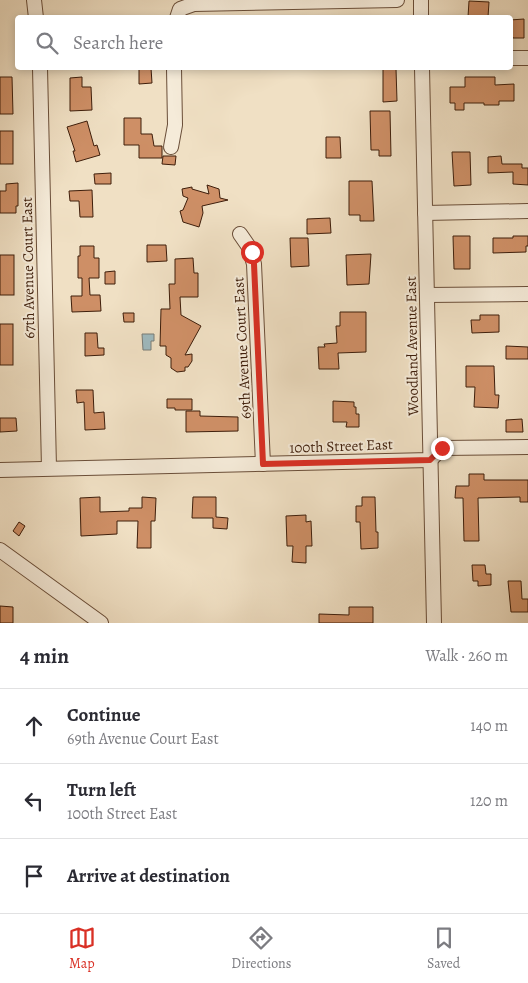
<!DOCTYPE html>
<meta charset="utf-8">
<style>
body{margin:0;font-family:Alegreya,serif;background:#f7f7f7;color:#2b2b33}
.stop{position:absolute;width:15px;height:15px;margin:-11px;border:4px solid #d93025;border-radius:50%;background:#fff}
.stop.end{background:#d93025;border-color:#fff;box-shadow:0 1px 5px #0008}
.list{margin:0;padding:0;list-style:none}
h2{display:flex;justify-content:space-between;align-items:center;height:65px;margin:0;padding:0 20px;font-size:21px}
h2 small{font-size:16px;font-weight:400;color:#7c7c81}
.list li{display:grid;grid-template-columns:32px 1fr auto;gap:15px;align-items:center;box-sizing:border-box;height:75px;padding:0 20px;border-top:1px solid #e1e1e2}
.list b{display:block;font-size:19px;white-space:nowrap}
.list p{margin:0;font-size:16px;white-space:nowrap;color:#7c7c81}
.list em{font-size:16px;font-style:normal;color:#7c7c81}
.icon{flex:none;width:28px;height:28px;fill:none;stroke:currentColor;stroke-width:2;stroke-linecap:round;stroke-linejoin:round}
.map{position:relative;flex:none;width:528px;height:623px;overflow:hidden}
.search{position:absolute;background:#fff;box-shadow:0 2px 8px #0003;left:15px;right:15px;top:15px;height:55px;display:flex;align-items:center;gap:12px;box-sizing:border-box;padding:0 18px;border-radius:5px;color:#7c7c81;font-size:19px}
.sheet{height:290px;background:#fff}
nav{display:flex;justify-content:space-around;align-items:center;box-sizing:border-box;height:70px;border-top:1px solid #e1e1e2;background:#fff;font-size:14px;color:#7c7c81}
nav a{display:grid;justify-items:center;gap:2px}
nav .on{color:#d93025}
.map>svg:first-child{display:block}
.water{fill:#9fbabf;stroke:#787c77}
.building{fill:#ce8f66;stroke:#3e1e0b}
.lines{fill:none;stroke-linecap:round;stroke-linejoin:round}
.minor-casing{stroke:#6a4e39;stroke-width:16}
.minor{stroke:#f5ebd9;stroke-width:14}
.route{stroke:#d93025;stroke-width:6}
.labels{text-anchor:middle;stroke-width:4;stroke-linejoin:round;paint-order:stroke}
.street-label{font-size:15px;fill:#3e1e0b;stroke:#f5ebd9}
</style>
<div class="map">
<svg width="528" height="623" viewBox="0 0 528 623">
<rect width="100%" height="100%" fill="#f0e0c4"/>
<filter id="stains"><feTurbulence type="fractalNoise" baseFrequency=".004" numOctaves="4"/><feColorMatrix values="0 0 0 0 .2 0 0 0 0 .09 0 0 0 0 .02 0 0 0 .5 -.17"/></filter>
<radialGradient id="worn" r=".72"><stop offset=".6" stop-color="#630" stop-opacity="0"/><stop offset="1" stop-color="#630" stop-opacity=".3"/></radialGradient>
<!-- water -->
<polygon class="water" points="142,334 154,334 154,341 151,341 151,350 143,350"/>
<!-- building -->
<g class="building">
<polygon points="469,1 489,2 488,17 468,17"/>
<polygon points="524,19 524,38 513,38 512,36 510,36 510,20"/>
<polygon points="139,68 151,68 152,83 139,84"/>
<polygon points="383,69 396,69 397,101 383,102"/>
<polygon points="0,77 12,77 13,114 0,114"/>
<polygon points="82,77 82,87 91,87 92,110 70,111 70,78"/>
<polygon points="465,77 495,77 495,85 514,84 514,101 499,101 499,105 484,105 484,103 464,103 464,110 455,110 455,103 450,103 450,87 465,87"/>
<polygon points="370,111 390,111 391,156 379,156 379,150 371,150"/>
<polygon points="124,118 141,118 141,134 152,134 154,146 162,146 162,158 139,158 139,145 124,145"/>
<polygon points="87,121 94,146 97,145 100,155 76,162 73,151 75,151 67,127"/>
<rect x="0" y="131" width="13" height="33"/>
<polygon points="326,137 340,137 341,158 326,158"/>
<polygon points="452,152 470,152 471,185 454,186"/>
<polygon points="163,156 176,156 175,165 162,164"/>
<polygon points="501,156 502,164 522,164 522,168 528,168 528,185 513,184 513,172 488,173 488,157"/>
<polygon points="111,173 111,184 95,184 94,174"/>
<polygon points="349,181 372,181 374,221 360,221 360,215 349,215"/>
<polygon points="18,183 18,206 16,206 16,213 0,213 0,191 6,191 6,184"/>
<polygon points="207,185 219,189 220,198 228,200 202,206 203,213 199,227 183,222 180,211 183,210 188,198 183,196 182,189 192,187 192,189 209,194"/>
<polygon points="92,190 93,217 80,217 79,201 70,201 69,191"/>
<polygon points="330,218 331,233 307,234 307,219"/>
<polygon points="453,236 470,236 470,269 454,269"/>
<polygon points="513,236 528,236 528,246 526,246 526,252 493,253 493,238 513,238"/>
<polygon points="290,238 308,238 309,266 291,267"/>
<polygon points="147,245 166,245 167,261 147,262"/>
<polygon points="80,246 94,246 94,258 99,258 99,278 89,278 90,295 100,295 101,311 72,312 71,296 82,296 82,278 78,278 78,256 80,256"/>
<polygon points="371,254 369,284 347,285 346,255"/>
<rect x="0" y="255" width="14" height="40"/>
<polygon points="193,258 194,273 198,273 198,297 180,297 181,315 201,326 185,355 192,354 192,361 188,367 185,367 185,371 177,372 171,368 171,358 166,355 166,346 160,346 161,309 170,309 169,284 175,284 175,259"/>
<polygon points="115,271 115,284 105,284 105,272"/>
<polygon points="340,312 366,312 366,352 338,353 339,369 319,369 318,347 325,347 324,344 337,343 336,326 340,326"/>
<polygon points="123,313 134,313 134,322 124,322"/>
<polygon points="480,315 499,315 499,332 472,333 471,320 480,320"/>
<rect x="0" y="324" width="13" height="41"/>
<polygon points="85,333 97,333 98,348 104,348 104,355 85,356"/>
<polygon points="506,346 528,347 528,359 506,359"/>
<polygon points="466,366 494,366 495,395 499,395 498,408 474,407 475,387 466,387"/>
<polygon points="76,390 93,390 94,413 104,412 105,429 85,430 84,402 77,403"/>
<polygon points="167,399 192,399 192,410 175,410 175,408 167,408"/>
<polygon points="333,401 354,402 354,407 356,407 356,414 359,414 359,427 346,427 347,422 333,422"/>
<polygon points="186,411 200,411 200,416 238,417 238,431 186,432"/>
<polygon points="0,418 16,418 17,431 0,432"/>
<polygon points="522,419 523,432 506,432 506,420"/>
<polygon points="469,474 484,474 484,480 528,480 528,502 520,502 520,497 478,498 479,541 464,541 463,498 455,498 456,486 469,486"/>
<polygon points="100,497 100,512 129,511 129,508 142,508 142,497 156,498 155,521 151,521 151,548 137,548 138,521 117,521 117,534 81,536 80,498"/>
<polygon points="193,497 216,497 216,517 228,518 227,529 213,528 213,518 192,518"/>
<polygon points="362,497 375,497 376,532 378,532 378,548 361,549 360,522 356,522 356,506 362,506"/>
<polygon points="306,515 306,522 311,521 312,546 306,546 306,563 292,562 293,546 287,546 286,516"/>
<polygon points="19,522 25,526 19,536 13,531"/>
<polygon points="472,565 485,565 486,574 491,574 491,585 478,586 478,581 473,581"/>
<polygon points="508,581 521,581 522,599 528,599 528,612 511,612"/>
<polygon points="0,606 13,607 13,623 0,623"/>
<polygon points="349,607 373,607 373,623 319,623 319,614 349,615"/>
</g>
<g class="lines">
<defs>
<g id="minor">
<polyline points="34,0 36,18"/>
<polyline points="421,0 421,18"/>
<polyline points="177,18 180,9 194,4 397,0"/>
<polyline points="510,58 528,58"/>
<polyline points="40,68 49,468"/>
<polyline points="422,68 434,623"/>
<polyline points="171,147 175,125 174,68"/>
<polyline points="425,213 528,211"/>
<polyline points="240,234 249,247 254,264 263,464"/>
<polyline points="427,295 528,294"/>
<polyline points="0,470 430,460 442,448 528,447"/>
<polyline points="0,550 101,623"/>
</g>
</defs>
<!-- minor casing -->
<use href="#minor" class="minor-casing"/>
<!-- minor -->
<use href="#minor" class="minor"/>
</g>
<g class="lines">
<!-- route -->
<polyline class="route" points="252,252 254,264 263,464 430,460 442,448"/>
</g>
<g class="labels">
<!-- street labels -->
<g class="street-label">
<text transform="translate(28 268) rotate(-91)" y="5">67th Avenue Court East</text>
<text transform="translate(412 346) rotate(-91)" y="5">Woodland Avenue East</text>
<text transform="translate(242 348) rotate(-93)" y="5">69th Avenue Court East</text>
<text transform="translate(341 446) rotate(-2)" y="5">100th Street East</text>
</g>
</g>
<rect width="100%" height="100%" filter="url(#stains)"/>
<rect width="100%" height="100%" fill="url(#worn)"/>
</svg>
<div class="stop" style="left:252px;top:252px"></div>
<div class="stop end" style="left:442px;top:448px"></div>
<div class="search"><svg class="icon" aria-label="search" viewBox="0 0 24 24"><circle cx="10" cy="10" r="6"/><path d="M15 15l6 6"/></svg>Search here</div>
</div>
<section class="sheet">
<h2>4 min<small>Walk · 260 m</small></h2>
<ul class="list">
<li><svg class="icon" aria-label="ahead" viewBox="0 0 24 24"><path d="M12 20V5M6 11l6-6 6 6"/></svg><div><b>Continue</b><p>69th Avenue Court East</p></div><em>140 m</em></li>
<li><svg class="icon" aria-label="left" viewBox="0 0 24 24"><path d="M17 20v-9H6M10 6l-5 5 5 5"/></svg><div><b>Turn left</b><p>100th Street East</p></div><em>120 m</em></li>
<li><svg class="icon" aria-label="arrive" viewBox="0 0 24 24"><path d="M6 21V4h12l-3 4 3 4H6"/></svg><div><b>Arrive at destination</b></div></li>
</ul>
</section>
<nav>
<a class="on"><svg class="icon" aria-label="map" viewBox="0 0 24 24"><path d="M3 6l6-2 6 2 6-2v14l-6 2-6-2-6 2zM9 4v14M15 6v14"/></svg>Map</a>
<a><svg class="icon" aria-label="directions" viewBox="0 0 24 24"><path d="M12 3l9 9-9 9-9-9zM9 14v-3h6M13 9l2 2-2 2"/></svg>Directions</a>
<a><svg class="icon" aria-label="saved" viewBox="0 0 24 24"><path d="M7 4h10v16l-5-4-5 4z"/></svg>Saved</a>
</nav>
